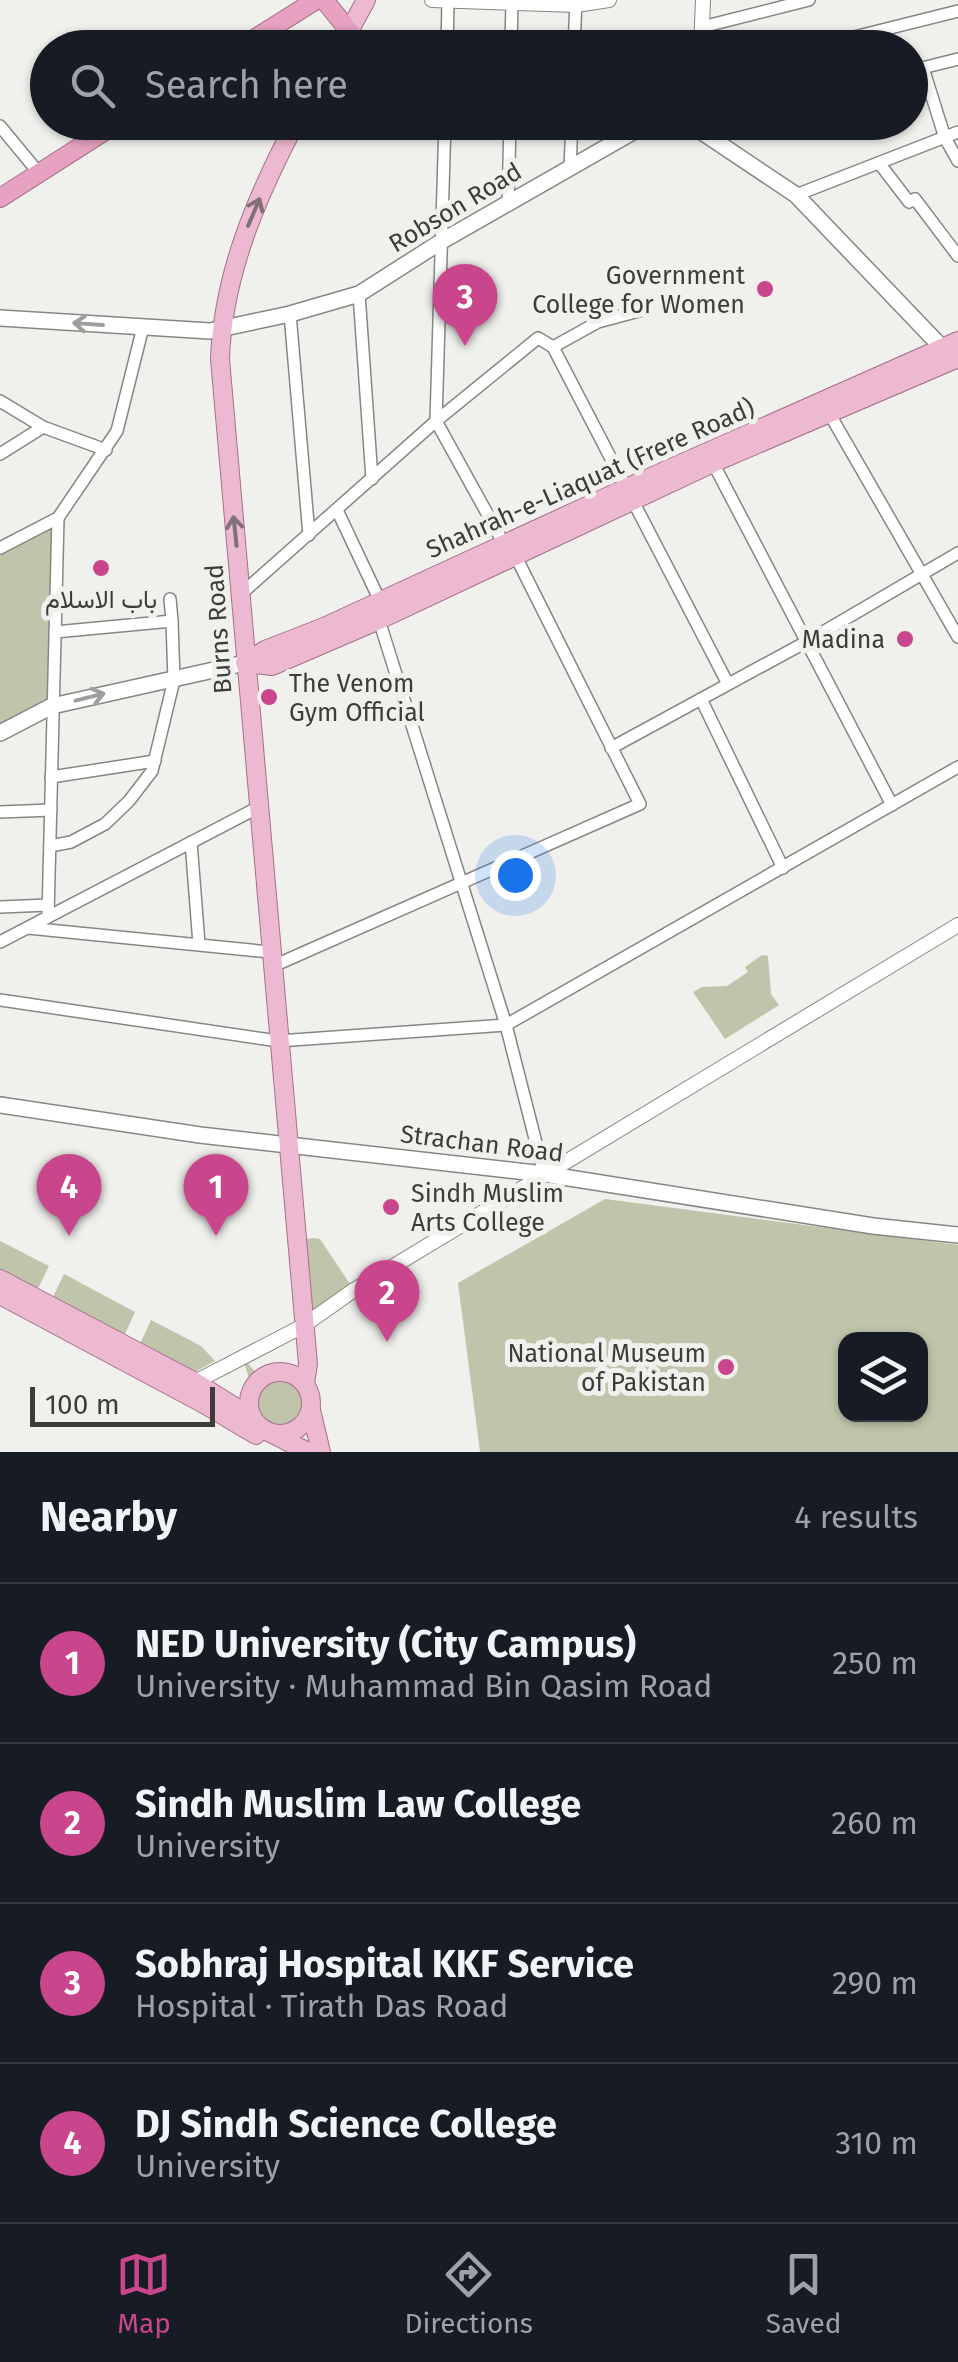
<!DOCTYPE html>
<meta charset="utf-8">
<style>
body{margin:0;font-family:"Fira Sans",Vazirmatn,sans-serif;background:#242831;color:#f1f3f6}
.controls{position:absolute;right:30px;bottom:30px;display:grid;overflow:hidden;border-radius:20px;box-shadow:0 2px 8px #0004}
.controls button{width:90px;height:90px;display:grid;place-items:center;padding:0;border:0;border-bottom:2px solid #363941;background:#171b24;color:#f1f3f6;font:50px sans-serif}
.scale{position:absolute;left:30px;bottom:25px;width:185px;box-sizing:border-box;padding-left:10px;border:5px solid #3c3d3b;border-top:0;font-size:28px;line-height:35px;white-space:nowrap;color:#3c3d3b;-webkit-text-stroke:8px #f0f1ed;paint-order:stroke}
.you{position:absolute;left:515px;top:875px;width:35px;height:35px;margin:-25px;border:8px solid #fff;border-radius:50%;background:#1a73e8;box-shadow:0 0 0 15px #1a73e833}
.badge{display:grid;place-items:center;width:65px;height:65px;border-radius:50%;background:#ca468c;color:#fff;font-size:32px;font-weight:700}
.pin{position:absolute;translate:-50% -82px;filter:drop-shadow(0 2px 5px #0008)}
.pin::after{content:'';position:absolute;top:52px;width:35px;height:30px;background:inherit;clip-path:polygon(0 0,100% 0,50% 100%)}
.list{margin:0;padding:0;list-style:none}
h2{display:flex;justify-content:space-between;align-items:center;height:130px;margin:0;padding:0 40px;font-size:42px}
h2 small{font-size:32px;font-weight:400;color:#9ea1a6}
.list li{display:grid;grid-template-columns:65px 1fr auto;gap:30px;align-items:center;box-sizing:border-box;height:160px;padding:0 40px;border-top:2px solid #363941}
.list b{display:block;font-size:38px;white-space:nowrap}
.list p{margin:0;font-size:32px;white-space:nowrap;color:#9ea1a6}
.list em{font-size:32px;font-style:normal;color:#9ea1a6}
.icon{flex:none;width:55px;height:55px;fill:none;stroke:currentColor;stroke-width:2;stroke-linecap:round;stroke-linejoin:round}
.map{position:relative;flex:none;width:958px;height:1452px;overflow:hidden}
.search{position:absolute;background:#171b24;box-shadow:0 2px 8px #0004;left:30px;right:30px;top:30px;height:110px;display:flex;align-items:center;gap:25px;box-sizing:border-box;padding:0 35px;border-radius:55px;color:#9ea1a6;font-size:38px}
.sheet{height:770px;background:#171b24}
nav{display:flex;justify-content:space-around;align-items:center;box-sizing:border-box;height:140px;border-top:2px solid #363941;background:#171b24;font-size:28px;color:#9ea1a6}
nav a{display:grid;justify-items:center;gap:5px}
nav .on{color:#ca468c}
.map>svg:first-child{display:block}
.green{fill:#bfc4aa;fill-rule:evenodd}
.lines{fill:none;stroke-linecap:round;stroke-linejoin:round}
.minor-casing{stroke:#868783;stroke-width:14}
.tertiary-casing{stroke:#868783;stroke-width:16}
.secondary-casing{stroke:#868783;stroke-width:18}
.primary-casing{stroke:#a66f88;stroke-width:20}
.trunk-casing{stroke:#a66f88;stroke-width:20}
.minor{stroke:#fff;stroke-width:11}
.tertiary{stroke:#fff;stroke-width:14}
.secondary{stroke:#fff;stroke-width:15}
.primary{stroke:#ecb9d0;stroke-width:18}
.trunk{stroke:#e6a2c0;stroke-width:18}
.oneway{stroke:#826f77}
.oneway2{stroke:#9e9e9d}
.poi-dot{fill:#ca468c;stroke:#f0f1ed;stroke-width:4}
.labels{text-anchor:middle;stroke-width:10;stroke-linejoin:round;paint-order:stroke}
.street-label{font-size:25px;fill:#3c3d3b;stroke:#f0f1ed}
.poi-label{font-size:25px;fill:#3c3d3b;stroke:#f0f1ed;text-anchor:end}
</style>
<div class="map">
<svg width="958" height="1452" viewBox="0 0 958 1452">
<rect width="100%" height="100%" fill="#f0f1ed"/>
<!-- green -->
<g class="green">
<polygon points="58,518 52,706 0,733 0,548"/>
<polygon points="762,955 768,956 771,994 779,1005 725,1039 693,992 702,987 727,986 748,972 745,967"/>
<path d="M605,1199L958,1245V1452H480L458,1283ZM846,1340H920V1414H846Z"/>
<polygon points="314,1238 320,1239 354,1290 303,1321 297,1240"/>
<polygon points="0,1241 49,1266 37,1291 0,1272"/>
<polygon points="64,1274 135,1312 124,1336 52,1299"/>
<polygon points="151,1320 201,1346 215,1361 195,1372 140,1344"/>
<path d="M242,1357L260,1377C315,1350 334,1435 274,1433L248,1406L252,1387Z"/>
</g>
<g class="lines">
<defs>
<g id="minor">
<polyline points="702,27 809,0"/>
<polyline points="447,48 448,1"/>
<polyline points="511,48 512,0"/>
<polyline points="574,48 576,0"/>
<polyline points="810,48 958,11"/>
<polyline points="923,68 945,138 958,161"/>
<polyline points="910,71 958,59"/>
<polyline points="445,122 436,421 504,544"/>
<polyline points="0,126 38,172"/>
<polyline points="696,128 718,122"/>
<polyline points="879,163 909,202 915,199 958,256"/>
<polyline points="570,168 572,122"/>
<polyline points="796,195 958,132"/>
<polyline points="508,204 510,122"/>
<polyline points="359,294 372,479"/>
<polyline points="290,314 309,535"/>
<polyline points="553,347 598,322 639,311"/>
<polyline points="0,401 43,427 106,450"/>
<polyline points="829,413 958,637"/>
<polyline points="0,454 43,427"/>
<polyline points="713,463 892,805"/>
<polyline points="337,510 380,601"/>
<polyline points="0,548 58,518"/>
<polyline points="241,594 436,421 538,338 553,347 728,684"/>
<polyline points="170,599 172,621"/>
<polyline points="379,620 506,1025 544,1174"/>
<polyline points="701,699 783,868"/>
<polyline points="611,748 806,642 958,553"/>
<polyline points="51,777 155,761"/>
<polyline points="0,812 51,810"/>
<polyline points="191,842 199,944"/>
<polyline points="50,846 71,842 105,824 129,801 152,771 174,680 172,621 55,632"/>
<polyline points="0,907 48,905"/>
<polyline points="48,916 58,518 117,431 143,327"/>
<polyline points="28,928 270,952"/>
<polyline points="0,942 259,807"/>
<polyline points="271,967 640,804 515,555"/>
<polyline points="0,1000 278,1041 506,1025 958,767"/>
</g>
<g id="tertiary">
<polyline points="432,0 576,5 609,0"/>
<polyline points="701,48 703,0"/>
<polyline points="195,1382 303,1326 354,1290 958,925"/>
</g>
<g id="secondary">
<polyline points="0,318 210,331 290,314 359,294 442,241 645,125 696,128 796,195 950,356"/>
<polyline points="0,733 52,706 245,663"/>
<polyline points="0,1105 200,1135 544,1174 873,1226 958,1235"/>
</g>
<g id="primary">
<polyline points="340,48 366,0"/>
<path d="M296,122C257,196 223,274 220,359L308,1364L305,1383"/>
<polyline points="245,663 265,650 324,627 626,488 958,341"/>
<polyline points="245,663 272,666 379,620 713,463 958,358"/>
<polyline points="0,1279 195,1382 243,1412 255,1425 308,1452"/>
<polyline points="0,1295 204,1404 256,1435"/>
<circle cx="280" cy="1403" r="31"/>
<polyline points="311,1410 321,1452"/>
</g>
<g id="trunk">
<polyline points="324,0 350,32"/>
<polyline points="240,48 316,0"/>
<polyline points="0,198 119,122"/>
</g>
</defs>
<!-- minor casing -->
<use href="#minor" class="minor-casing"/>
<!-- tertiary casing -->
<use href="#tertiary" class="tertiary-casing"/>
<!-- secondary casing -->
<use href="#secondary" class="secondary-casing"/>
<!-- primary casing -->
<use href="#primary" class="primary-casing"/>
<!-- trunk casing -->
<use href="#trunk" class="trunk-casing"/>
<!-- minor -->
<use href="#minor" class="minor"/>
<!-- tertiary -->
<use href="#tertiary" class="tertiary"/>
<!-- secondary -->
<use href="#secondary" class="secondary"/>
<!-- primary -->
<use href="#primary" class="primary"/>
<!-- trunk -->
<use href="#trunk" class="trunk"/>
</g>
<!-- one-way arrows -->
<defs><path id="oneway-shaft" d="M-6 0H5M1.5-3L5.5 0L1.5 3" fill="none" stroke-width="1.6" stroke-linecap="round" stroke-linejoin="round" transform="scale(2.5)"/></defs>
<g class="oneway">
<use href="#oneway-shaft" transform="translate(254 212) rotate(-67)"/>
<use href="#oneway-shaft" transform="translate(235 531) rotate(-96)"/>
</g>
<g class="oneway2">
<use href="#oneway-shaft" transform="translate(88 324) rotate(-176)"/>
<use href="#oneway-shaft" transform="translate(90 697) rotate(-14)"/>
</g>
<!-- markers -->
<g class="poi-dot">
<circle cx="765" cy="289" r="10"/>
<circle cx="101" cy="568" r="10"/>
<circle cx="905" cy="639" r="10"/>
<circle cx="269" cy="697" r="10"/>
<circle cx="391" cy="1207" r="10"/>
<circle cx="726" cy="1367" r="10"/>
</g>
<g class="labels">
<!-- street labels -->
<g class="street-label">
<text transform="translate(455 207) rotate(-31)" y="9">Robson Road</text>
<text transform="translate(590 478) rotate(-24)" y="9">Shahrah-e-Liaquat (Frere Road)</text>
<text transform="translate(218 629) rotate(-94)" y="9">Burns Road</text>
<text transform="translate(482 1143) rotate(7)" y="9">Strachan Road</text>
</g>
<!-- poi labels -->
<g class="poi-label">
<text x="745" y="284">Government<tspan x="745" dy="29">College for Women</tspan></text>
<text x="101" y="608" text-anchor="middle">باب الاسلام</text>
<text x="885" y="648">Madina</text>
<text x="289" y="692" text-anchor="start">The Venom<tspan x="289" dy="29">Gym Official</tspan></text>
<text x="411" y="1202" text-anchor="start">Sindh Muslim<tspan x="411" dy="29">Arts College</tspan></text>
<text x="706" y="1362">National Museum<tspan x="706" dy="29">of Pakistan</tspan></text>
</g>
</g>
</svg>
<div class="controls">
<button><svg class="icon" aria-label="layers" viewBox="0 0 24 24"><path d="M12 4l9 5-9 5-9-5zM3 14l9 5 9-5"/></svg></button>
</div>
<div class="scale">100 m</div>
<div class="you"></div>
<div class="pin badge" style="left:216px;top:1236px">1</div>
<div class="pin badge" style="left:387px;top:1342px">2</div>
<div class="pin badge" style="left:465px;top:346px">3</div>
<div class="pin badge" style="left:69px;top:1236px">4</div>
<div class="search"><svg class="icon" aria-label="search" viewBox="0 0 24 24"><circle cx="10" cy="10" r="6"/><path d="M15 15l6 6"/></svg>Search here</div>
</div>
<section class="sheet">
<h2>Nearby<small>4 results</small></h2>
<ul class="list">
<li><span class="badge">1</span><div><b>NED University (City Campus)</b><p>University · Muhammad Bin Qasim Road</p></div><em>250 m</em></li>
<li><span class="badge">2</span><div><b>Sindh Muslim Law College</b><p>University</p></div><em>260 m</em></li>
<li><span class="badge">3</span><div><b>Sobhraj Hospital KKF Service</b><p>Hospital · Tirath Das Road</p></div><em>290 m</em></li>
<li><span class="badge">4</span><div><b>DJ Sindh Science College</b><p>University</p></div><em>310 m</em></li>
</ul>
</section>
<nav>
<a class="on"><svg class="icon" aria-label="map" viewBox="0 0 24 24"><path d="M3 6l6-2 6 2 6-2v14l-6 2-6-2-6 2zM9 4v14M15 6v14"/></svg>Map</a>
<a><svg class="icon" aria-label="directions" viewBox="0 0 24 24"><path d="M12 3l9 9-9 9-9-9zM9 14v-3h6M13 9l2 2-2 2"/></svg>Directions</a>
<a><svg class="icon" aria-label="saved" viewBox="0 0 24 24"><path d="M7 4h10v16l-5-4-5 4z"/></svg>Saved</a>
</nav>
